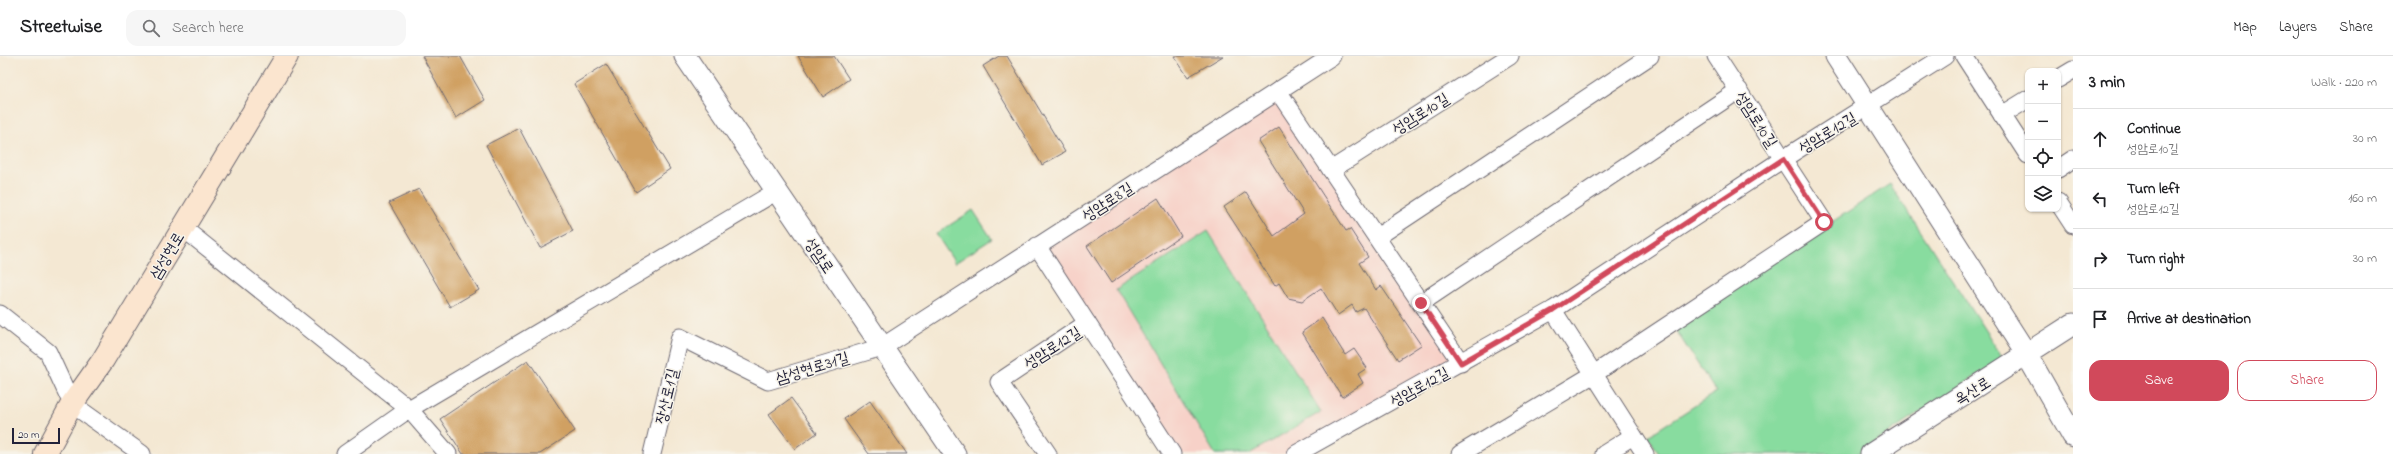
<!DOCTYPE html>
<meta charset="utf-8">
<style>
body{margin:0;font-family:"Indie Flower","Poor Story",sans-serif;background:#f6f6f6;color:#202124}
.controls{position:absolute;right:12px;top:12px;display:grid;overflow:hidden;border-radius:8px;box-shadow:0 1px 3px #0004}
.controls button{width:36px;height:36px;display:grid;place-items:center;padding:0;border:0;border-bottom:1px solid #e0e0e0;background:#fff;color:#202124;font:20px sans-serif}
.scale{position:absolute;left:12px;bottom:10px;width:48px;box-sizing:border-box;padding-left:4px;border:2px solid #22223b;border-top:0;font-size:11px;line-height:14px;white-space:nowrap;color:#22223b;-webkit-text-stroke:3px #f7f3e8;paint-order:stroke}
.stop{position:absolute;width:12px;height:12px;margin:-9px;border:3px solid #d1495b;border-radius:50%;background:#fff}
.stop.end{background:#d1495b;border-color:#fff;box-shadow:0 1px 4px #0008}
.list{margin:0;padding:0;list-style:none}
h2{display:flex;justify-content:space-between;align-items:center;height:52px;margin:0;padding:0 16px;font-size:17px}
h2 small{font-size:13px;font-weight:400;color:#757577}
.list li{display:grid;grid-template-columns:26px 1fr auto;gap:12px;align-items:center;box-sizing:border-box;height:60px;padding:0 16px;border-top:1px solid #e0e0e0}
.list b{display:block;font-size:15px;white-space:nowrap}
.list p{margin:0;font-size:13px;white-space:nowrap;color:#757577}
.list em{font-size:13px;font-style:normal;color:#757577}
.actions{display:flex;gap:8px;padding:12px 16px}
.actions a{flex:1;padding:9px 0;border:1px solid #d1495b;border-radius:12px;text-align:center;font-size:14px;color:#d1495b}
.actions .main{background:#d1495b;color:#fff}
.icon{flex:none;width:22px;height:22px;fill:none;stroke:currentColor;stroke-width:2;stroke-linecap:round;stroke-linejoin:round}
.map{position:relative;flex:none;width:2073px;height:398px;overflow:hidden}
header{display:flex;align-items:center;gap:24px;box-sizing:border-box;height:56px;padding:0 20px;background:#fff;border-bottom:1px solid #e0e0e0}
header strong{font-size:19px}
nav{display:flex;gap:22px;margin-inline-start:auto;font-size:14px}
.search{width:280px;height:36px;background:#f6f6f6;display:flex;align-items:center;gap:10px;box-sizing:border-box;padding:0 14px;border-radius:12px;color:#757577;font-size:15px}
main{display:flex}
aside{flex:1;background:#fff}
.map>svg:first-child{display:block}
.built{fill:#f7d1c8}
.green{fill:#88dc9f;stroke:#557f6d}
.building{fill:#d0a062}
.lines{fill:none;stroke-linecap:round;stroke-linejoin:round}
.minor-casing{stroke:#6c6770;stroke-width:19}
.tertiary-casing{stroke:#6c6770;stroke-width:23}
.secondary-casing{stroke:#6c6770;stroke-width:24}
.minor{stroke:#fff;stroke-width:17}
.tertiary{stroke:#fff;stroke-width:21}
.secondary{stroke:#fbe5cf;stroke-width:22}
.route{stroke:#d1495b;stroke-width:5}
.labels{text-anchor:middle;stroke-width:3;stroke-linejoin:round;paint-order:stroke}
.street-label{font-size:16px;fill:#22223b;stroke:#f7f3e8}
</style>
<header>
<strong>Streetwise</strong>
<div class="search"><svg class="icon" aria-label="search" viewBox="0 0 24 24"><circle cx="10" cy="10" r="6"/><path d="M15 15l6 6"/></svg>Search here</div>
<nav><a>Map</a><a>Layers</a><a>Share</a></nav>
</header>
<main>
<div class="map">
<svg width="2073" height="398" viewBox="0 0 2073 398">
<rect width="100%" height="100%" fill="#f7f3e8"/>
<filter id="ink" filterUnits="userSpaceOnUse"><feTurbulence type="fractalNoise" baseFrequency=".025" numOctaves="2"/><feDisplacementMap in="SourceGraphic" scale="8" xChannelSelector="R" yChannelSelector="G"/><feConvolveMatrix kernelMatrix="1 2 1 2 8 2 1 2 1" color-interpolation-filters="sRGB"/></filter>
<filter id="wash" filterUnits="userSpaceOnUse"><feTurbulence type="fractalNoise" baseFrequency=".012" numOctaves="4" result="noise"/><feDisplacementMap in="SourceGraphic" scale="16" xChannelSelector="R" yChannelSelector="G"/><feGaussianBlur stdDeviation="0.9" result="paint"/><feColorMatrix in="noise" values="0 0 0 0 0 0 0 0 0 0 0 0 0 0 0 0 0 1.4 0 .05"/><feComposite in="paint" operator="in"/></filter>
<g filter="url(#wash)">
<rect width="100%" height="100%" fill="#f4e8d3"/>
<!-- built -->
<polygon class="built" points="1278,35 1461,307 1298,398 1172,398 1037,190"/>
<!-- green -->
<g class="green">
<polygon points="1890,128 2003,302 1857,398 1659,398 1648,380 1716,336 1673,270"/>
<polygon points="973,154 992,183 955,207 936,178"/>
<polygon points="1208,175 1321,356 1249,398 1215,398 1116,234"/>
</g>
<g id="blocks">
<!-- building -->
<g class="building">
<polygon points="422,0 460,0 485,44 456,62"/>
<polygon points="798,0 834,0 849,23 823,41"/>
<polygon points="999,0 1007,0 1065,96 1042,109 983,10"/>
<polygon points="1174,0 1223,0 1188,21"/>
<polygon points="606,8 670,113 636,136 574,28"/>
<polygon points="1279,71 1346,175 1350,173 1368,201 1359,207 1376,234 1381,230 1421,289 1398,304 1364,252 1356,256 1352,249 1338,259 1321,232 1302,245 1288,242 1279,227 1275,230 1224,151 1246,136 1274,180 1304,158 1258,85"/>
<polygon points="519,72 573,175 540,192 486,89"/>
<polygon points="419,133 479,234 450,251 389,147"/>
<polygon points="1158,142 1181,180 1111,227 1087,190"/>
<polygon points="1322,262 1345,299 1354,293 1367,312 1358,318 1363,327 1342,341 1302,276"/>
<polygon points="528,304 575,375 540,398 463,398 440,363"/>
<polygon points="791,342 817,377 795,393 769,358"/>
<polygon points="870,345 907,398 869,398 844,363"/>
</g>
</g>
</g>
<g filter="url(#ink)">
<use href="#blocks" fill-opacity="0" stroke="#6c6770" stroke-width="1"/>
<g class="lines">
<defs>
<g id="minor">
<polyline points="1964,0 2028,99"/>
<polyline points="2058,23 2073,14"/>
<polyline points="1278,35 1461,307"/>
<polyline points="2002,59 2028,43"/>
<polyline points="2058,113 2073,103"/>
<polyline points="1331,114 1510,0"/>
<polyline points="2058,146 2073,169"/>
<polyline points="183,172 409,353 448,398"/>
<polyline points="1377,181 1650,0"/>
<polyline points="1037,190 1172,398"/>
<polyline points="1421,247 1739,34"/>
<polyline points="1553,254 1645,398"/>
<polyline points="0,258 48,296 72,348 142,398"/>
<polyline points="345,398 409,353 777,135"/>
<polyline points="652,398 680,281 768,325 882,291 1332,0"/>
<polyline points="1048,398 999,326 1087,267"/>
<polyline points="1296,398 1553,254 1783,103 1945,0"/>
<polyline points="1460,398 1594,318 1824,166 1716,0"/>
<polyline points="1604,398 1633,380"/>
</g>
<g id="tertiary">
<polyline points="685,0 955,398"/>
<polyline points="1836,0 2027,299 2073,380"/>
<polyline points="1871,398 2073,268"/>
</g>
<polyline id="secondary" points="45,398 72,348 103,304 287,0"/>
</defs>
<!-- minor casing -->
<use href="#minor" class="minor-casing"/>
<!-- tertiary casing -->
<use href="#tertiary" class="tertiary-casing"/>
<!-- secondary casing -->
<use href="#secondary" class="secondary-casing"/>
<!-- minor -->
<use href="#minor" class="minor"/>
<!-- tertiary -->
<use href="#tertiary" class="tertiary"/>
<!-- secondary -->
<use href="#secondary" class="secondary"/>
</g>
</g>
<g class="lines" filter="url(#ink)">
<!-- route -->
<polyline class="route" points="1421,247 1461,307 1553,254 1783,103 1824,166"/>
</g>
<g class="labels">
<!-- street labels -->
<g class="street-label">
<text transform="translate(1420 57) rotate(-32)" y="6">성암로10길</text>
<text transform="translate(1757 63) rotate(57)" y="6">성암로10길</text>
<text transform="translate(1827 76) rotate(-31)" y="6">성암로12길</text>
<text transform="translate(1107 145) rotate(-33)" y="6">성암로8길</text>
<text transform="translate(166 199) rotate(-59)" y="6">삼성현로</text>
<text transform="translate(820 199) rotate(56)" y="6">성암로</text>
<text transform="translate(1052 291) rotate(-33)" y="6">성암로12길</text>
<text transform="translate(812 311) rotate(-17)" y="6">삼성현로31길</text>
<text transform="translate(1419 330) rotate(-29)" y="6">성암로12길</text>
<text transform="translate(1972 334) rotate(-32)" y="6">옥산로</text>
<text transform="translate(666 340) rotate(-77)" y="6">장산로1길</text>
</g>
</g>
</svg>
<div class="controls">
<button>+</button>
<button>−</button>
<button><svg class="icon" aria-label="locate" viewBox="0 0 24 24"><circle cx="12" cy="12" r="6"/><path d="M12 2v4M12 18v4M2 12h4M18 12h4"/></svg></button>
<button><svg class="icon" aria-label="layers" viewBox="0 0 24 24"><path d="M12 4l9 5-9 5-9-5zM3 14l9 5 9-5"/></svg></button>
</div>
<div class="scale">20 m</div>
<div class="stop" style="left:1824px;top:166px"></div>
<div class="stop end" style="left:1421px;top:247px"></div>
</div>
<aside>
<h2>3 min<small>Walk · 220 m</small></h2>
<ul class="list">
<li><svg class="icon" aria-label="ahead" viewBox="0 0 24 24"><path d="M12 20V5M6 11l6-6 6 6"/></svg><div><b>Continue</b><p>성암로10길</p></div><em>30 m</em></li>
<li><svg class="icon" aria-label="left" viewBox="0 0 24 24"><path d="M17 20v-9H6M10 6l-5 5 5 5"/></svg><div><b>Turn left</b><p>성암로12길</p></div><em>160 m</em></li>
<li><svg class="icon" aria-label="right" viewBox="0 0 24 24"><path d="M7 20v-9h11M14 6l5 5-5 5"/></svg><div><b>Turn right</b></div><em>30 m</em></li>
<li><svg class="icon" aria-label="arrive" viewBox="0 0 24 24"><path d="M6 21V4h12l-3 4 3 4H6"/></svg><div><b>Arrive at destination</b></div></li>
</ul>
<div class="actions"><a class="main">Save</a><a>Share</a></div>
</aside>
</main>
